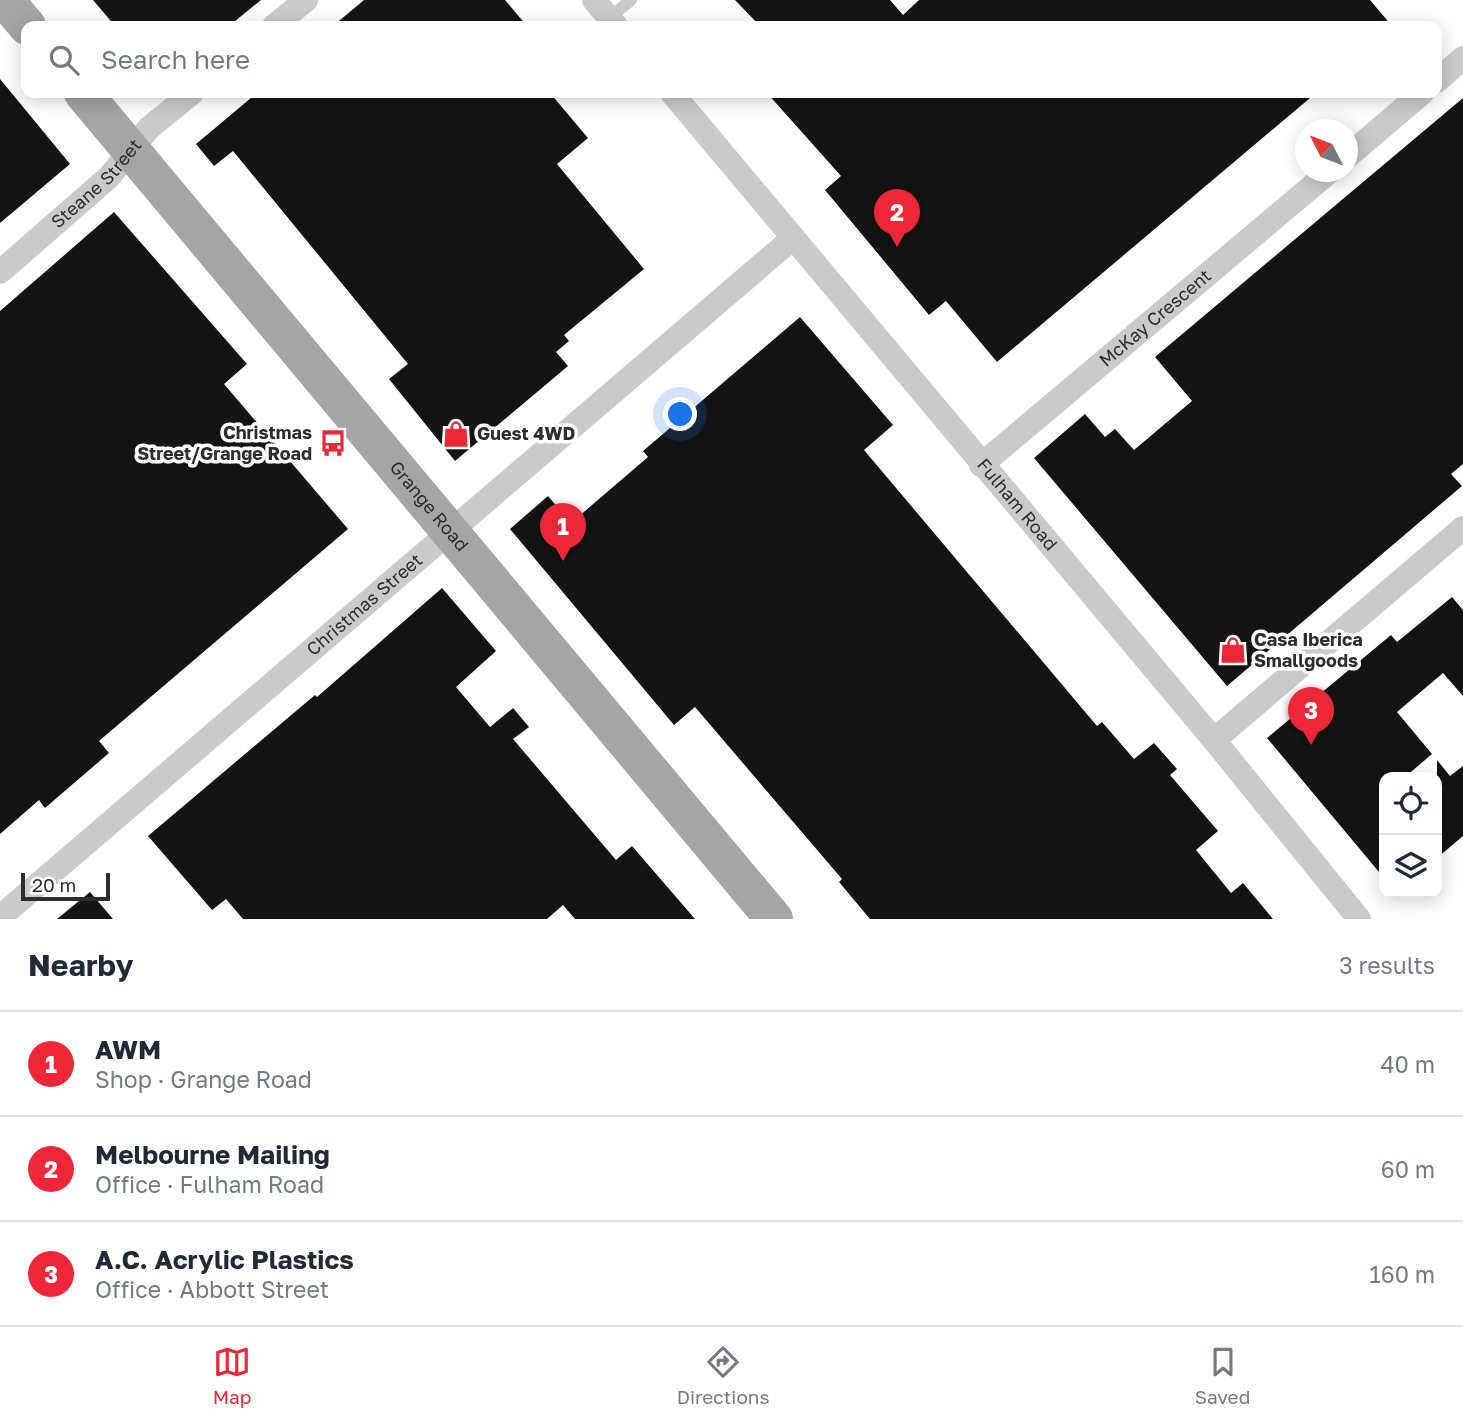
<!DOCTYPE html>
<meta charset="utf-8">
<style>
body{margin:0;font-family:"Golos Text",sans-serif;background:#f6f6f7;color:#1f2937}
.controls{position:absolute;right:21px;bottom:21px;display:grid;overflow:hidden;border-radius:14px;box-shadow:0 4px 18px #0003}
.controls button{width:63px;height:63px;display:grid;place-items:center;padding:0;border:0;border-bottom:2px solid #e0e1e3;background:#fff;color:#1f2937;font:35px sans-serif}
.compass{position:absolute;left:1295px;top:119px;width:63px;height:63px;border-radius:50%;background:#fff;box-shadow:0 4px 18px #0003;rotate:312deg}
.scale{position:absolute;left:21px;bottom:18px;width:89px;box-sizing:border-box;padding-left:7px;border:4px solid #2d2d2d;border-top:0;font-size:19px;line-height:24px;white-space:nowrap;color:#2d2d2d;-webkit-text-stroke:5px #fff;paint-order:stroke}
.you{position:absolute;left:681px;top:415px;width:24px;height:24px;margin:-18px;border:5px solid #fff;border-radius:50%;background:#1a73e8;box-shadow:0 0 0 10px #1a73e833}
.badge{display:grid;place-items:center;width:46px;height:46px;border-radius:50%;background:#ed2737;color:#fff;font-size:23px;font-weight:700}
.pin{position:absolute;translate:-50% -58px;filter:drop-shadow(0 2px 4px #0008)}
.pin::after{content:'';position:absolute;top:37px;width:24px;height:21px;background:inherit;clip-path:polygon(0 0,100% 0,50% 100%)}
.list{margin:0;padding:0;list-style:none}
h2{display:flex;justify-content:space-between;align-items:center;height:91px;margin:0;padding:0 28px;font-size:30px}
h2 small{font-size:23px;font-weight:400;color:#747a83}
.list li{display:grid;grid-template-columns:46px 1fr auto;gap:21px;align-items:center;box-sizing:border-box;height:105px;padding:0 28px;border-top:2px solid #e0e1e3}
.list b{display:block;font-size:26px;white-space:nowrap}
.list p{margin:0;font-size:23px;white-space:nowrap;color:#747a83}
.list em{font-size:23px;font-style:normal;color:#747a83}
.icon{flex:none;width:38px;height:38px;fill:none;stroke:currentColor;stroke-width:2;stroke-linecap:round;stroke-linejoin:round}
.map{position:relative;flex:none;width:1463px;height:919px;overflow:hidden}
.search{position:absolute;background:#fff;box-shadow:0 4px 18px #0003;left:21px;right:21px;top:21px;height:77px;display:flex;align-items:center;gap:18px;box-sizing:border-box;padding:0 24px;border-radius:14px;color:#747a83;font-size:26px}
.sheet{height:406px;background:#fff}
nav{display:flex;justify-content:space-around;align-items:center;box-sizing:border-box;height:98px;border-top:2px solid #e0e1e3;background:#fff;font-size:19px;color:#747a83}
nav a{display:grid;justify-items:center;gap:4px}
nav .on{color:#ed2737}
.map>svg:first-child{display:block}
.building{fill:#141414}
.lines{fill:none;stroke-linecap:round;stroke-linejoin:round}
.lane{stroke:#cacaca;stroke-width:12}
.street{stroke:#cacaca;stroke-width:24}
.primary{stroke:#a5a5a5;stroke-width:38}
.labels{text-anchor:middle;stroke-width:7;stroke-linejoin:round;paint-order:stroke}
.street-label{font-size:18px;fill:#2d2d2d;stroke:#fff}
.poi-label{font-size:18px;font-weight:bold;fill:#2d2d2d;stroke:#fff;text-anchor:start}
</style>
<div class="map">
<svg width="1463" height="919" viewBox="0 0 1463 919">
<rect width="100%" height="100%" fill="#fff"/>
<!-- building -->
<g class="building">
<polygon points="93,0 261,0 229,26 115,26"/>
<polygon points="364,0 505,0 527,26 333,26"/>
<polygon points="735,0 890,0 903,15 919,0 1370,0 1392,26 760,26"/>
<polygon points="0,79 70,164 0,223"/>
<polygon points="257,93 550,93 588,138 557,164 644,269 564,335 569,341 556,352 568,366 455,461 389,379 408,364 233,151 214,166 196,144"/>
<polygon points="767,93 1316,93 997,362 946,301 929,315 825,190 841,176"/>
<polygon points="1463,98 1463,464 1451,474 1462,486 1227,686 1034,458 1085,414 1105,437 1115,429 1134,450 1192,401 1155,357"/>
<polygon points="114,212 247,364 224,384 348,529 99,741 109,753 45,808 39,800 0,834 0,311"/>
<polygon points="800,317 893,425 864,450 1097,726 1102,722 1134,759 1154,743 1177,769 1170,775 1218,831 1196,850 1231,893 1243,883 1273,919 870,919 839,882 842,879 695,707 674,725 510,529 548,496 571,523 648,457 643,451"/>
<polygon points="442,588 496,651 456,687 490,727 513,708 529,727 513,739 616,860 632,846 695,919 575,919 563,905 547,919 243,919 226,899 212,910 148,836 315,695 317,697"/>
<polygon points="1452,597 1463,610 1463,696 1443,673 1397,712 1432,754 1405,777 1384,777 1384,878 1267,738 1391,635 1397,642"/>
<polygon points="1437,760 1450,776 1463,766 1463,836 1437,858"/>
<polygon points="90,892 113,919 57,919"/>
</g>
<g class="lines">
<!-- lane -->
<polyline class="lane" points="609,18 631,0"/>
<!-- street -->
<g class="street">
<polyline points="594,0 616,26"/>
<polyline points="274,26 306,0"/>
<polyline points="1437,81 1463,58"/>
<path id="s1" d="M672,93L1214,740L1359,919"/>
<polyline points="1348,156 1422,93"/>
<path id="s2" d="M0,272L109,177L149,128L192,93"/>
<path id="s3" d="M981,465L1329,172"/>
<polyline points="1214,740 1463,528"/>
<path id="s4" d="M0,917L793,238"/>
</g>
<!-- primary -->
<g class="primary">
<polyline points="5,0 27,26"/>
<path id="s5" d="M83,93L774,919"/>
</g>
</g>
<!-- icons -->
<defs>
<symbol id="shop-bare" viewBox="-9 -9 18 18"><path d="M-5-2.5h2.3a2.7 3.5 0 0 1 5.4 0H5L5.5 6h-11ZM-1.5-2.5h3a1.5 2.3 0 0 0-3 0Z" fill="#ed2737" stroke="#fff" stroke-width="2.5" paint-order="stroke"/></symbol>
<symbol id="bus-bare" viewBox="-9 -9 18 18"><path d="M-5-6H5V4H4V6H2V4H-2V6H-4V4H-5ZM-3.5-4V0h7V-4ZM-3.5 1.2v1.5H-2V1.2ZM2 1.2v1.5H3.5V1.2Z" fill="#ed2737" stroke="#fff" stroke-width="2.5" paint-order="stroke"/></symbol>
</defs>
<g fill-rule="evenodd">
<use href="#shop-bare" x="437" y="415" width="38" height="38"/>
<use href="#bus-bare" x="314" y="424" width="38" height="38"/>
<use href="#shop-bare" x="1214" y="631" width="38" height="38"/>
</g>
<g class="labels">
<!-- street labels -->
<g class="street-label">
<text dy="6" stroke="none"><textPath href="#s2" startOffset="131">Steane Street</textPath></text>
<text dy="6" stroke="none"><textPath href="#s3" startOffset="228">McKay Crescent</textPath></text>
<text dy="6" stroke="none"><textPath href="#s5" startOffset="539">Grange Road</textPath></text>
<text dy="6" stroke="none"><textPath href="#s1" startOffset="537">Fulham Road</textPath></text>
<text dy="6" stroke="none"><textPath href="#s4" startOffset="480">Christmas Street</textPath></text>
</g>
<!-- poi labels -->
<g class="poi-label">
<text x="312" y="439" text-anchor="end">Christmas<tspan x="312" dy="21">Street/Grange Road</tspan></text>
<text x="477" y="440">Guest 4WD</text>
<text x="1254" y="646">Casa Iberica<tspan x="1254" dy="21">Smallgoods</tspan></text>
</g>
</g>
</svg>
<div class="controls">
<button><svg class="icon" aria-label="locate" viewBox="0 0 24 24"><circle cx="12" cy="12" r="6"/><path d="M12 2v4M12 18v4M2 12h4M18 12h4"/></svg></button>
<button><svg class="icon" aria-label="layers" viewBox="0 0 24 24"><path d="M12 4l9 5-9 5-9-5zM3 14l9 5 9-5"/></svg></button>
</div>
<svg class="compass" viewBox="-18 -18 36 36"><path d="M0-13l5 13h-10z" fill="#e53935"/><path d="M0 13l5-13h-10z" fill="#747a83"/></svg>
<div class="scale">20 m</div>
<div class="you"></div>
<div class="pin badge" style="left:563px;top:561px">1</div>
<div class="pin badge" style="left:897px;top:247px">2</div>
<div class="pin badge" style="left:1311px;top:745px">3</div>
<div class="search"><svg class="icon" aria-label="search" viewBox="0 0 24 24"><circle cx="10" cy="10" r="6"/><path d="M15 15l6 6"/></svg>Search here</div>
</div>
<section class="sheet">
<h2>Nearby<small>3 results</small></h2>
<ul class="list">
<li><span class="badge">1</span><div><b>AWM</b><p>Shop · Grange Road</p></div><em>40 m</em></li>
<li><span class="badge">2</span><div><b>Melbourne Mailing</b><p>Office · Fulham Road</p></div><em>60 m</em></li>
<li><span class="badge">3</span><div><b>A.C. Acrylic Plastics</b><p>Office · Abbott Street</p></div><em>160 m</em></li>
</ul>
</section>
<nav>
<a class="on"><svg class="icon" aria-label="map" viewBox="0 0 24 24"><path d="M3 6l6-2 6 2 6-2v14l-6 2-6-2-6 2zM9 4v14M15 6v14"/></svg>Map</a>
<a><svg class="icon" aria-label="directions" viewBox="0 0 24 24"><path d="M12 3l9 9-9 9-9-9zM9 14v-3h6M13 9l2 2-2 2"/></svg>Directions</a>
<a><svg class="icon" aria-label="saved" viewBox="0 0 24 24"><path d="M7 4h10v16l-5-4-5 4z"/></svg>Saved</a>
</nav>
